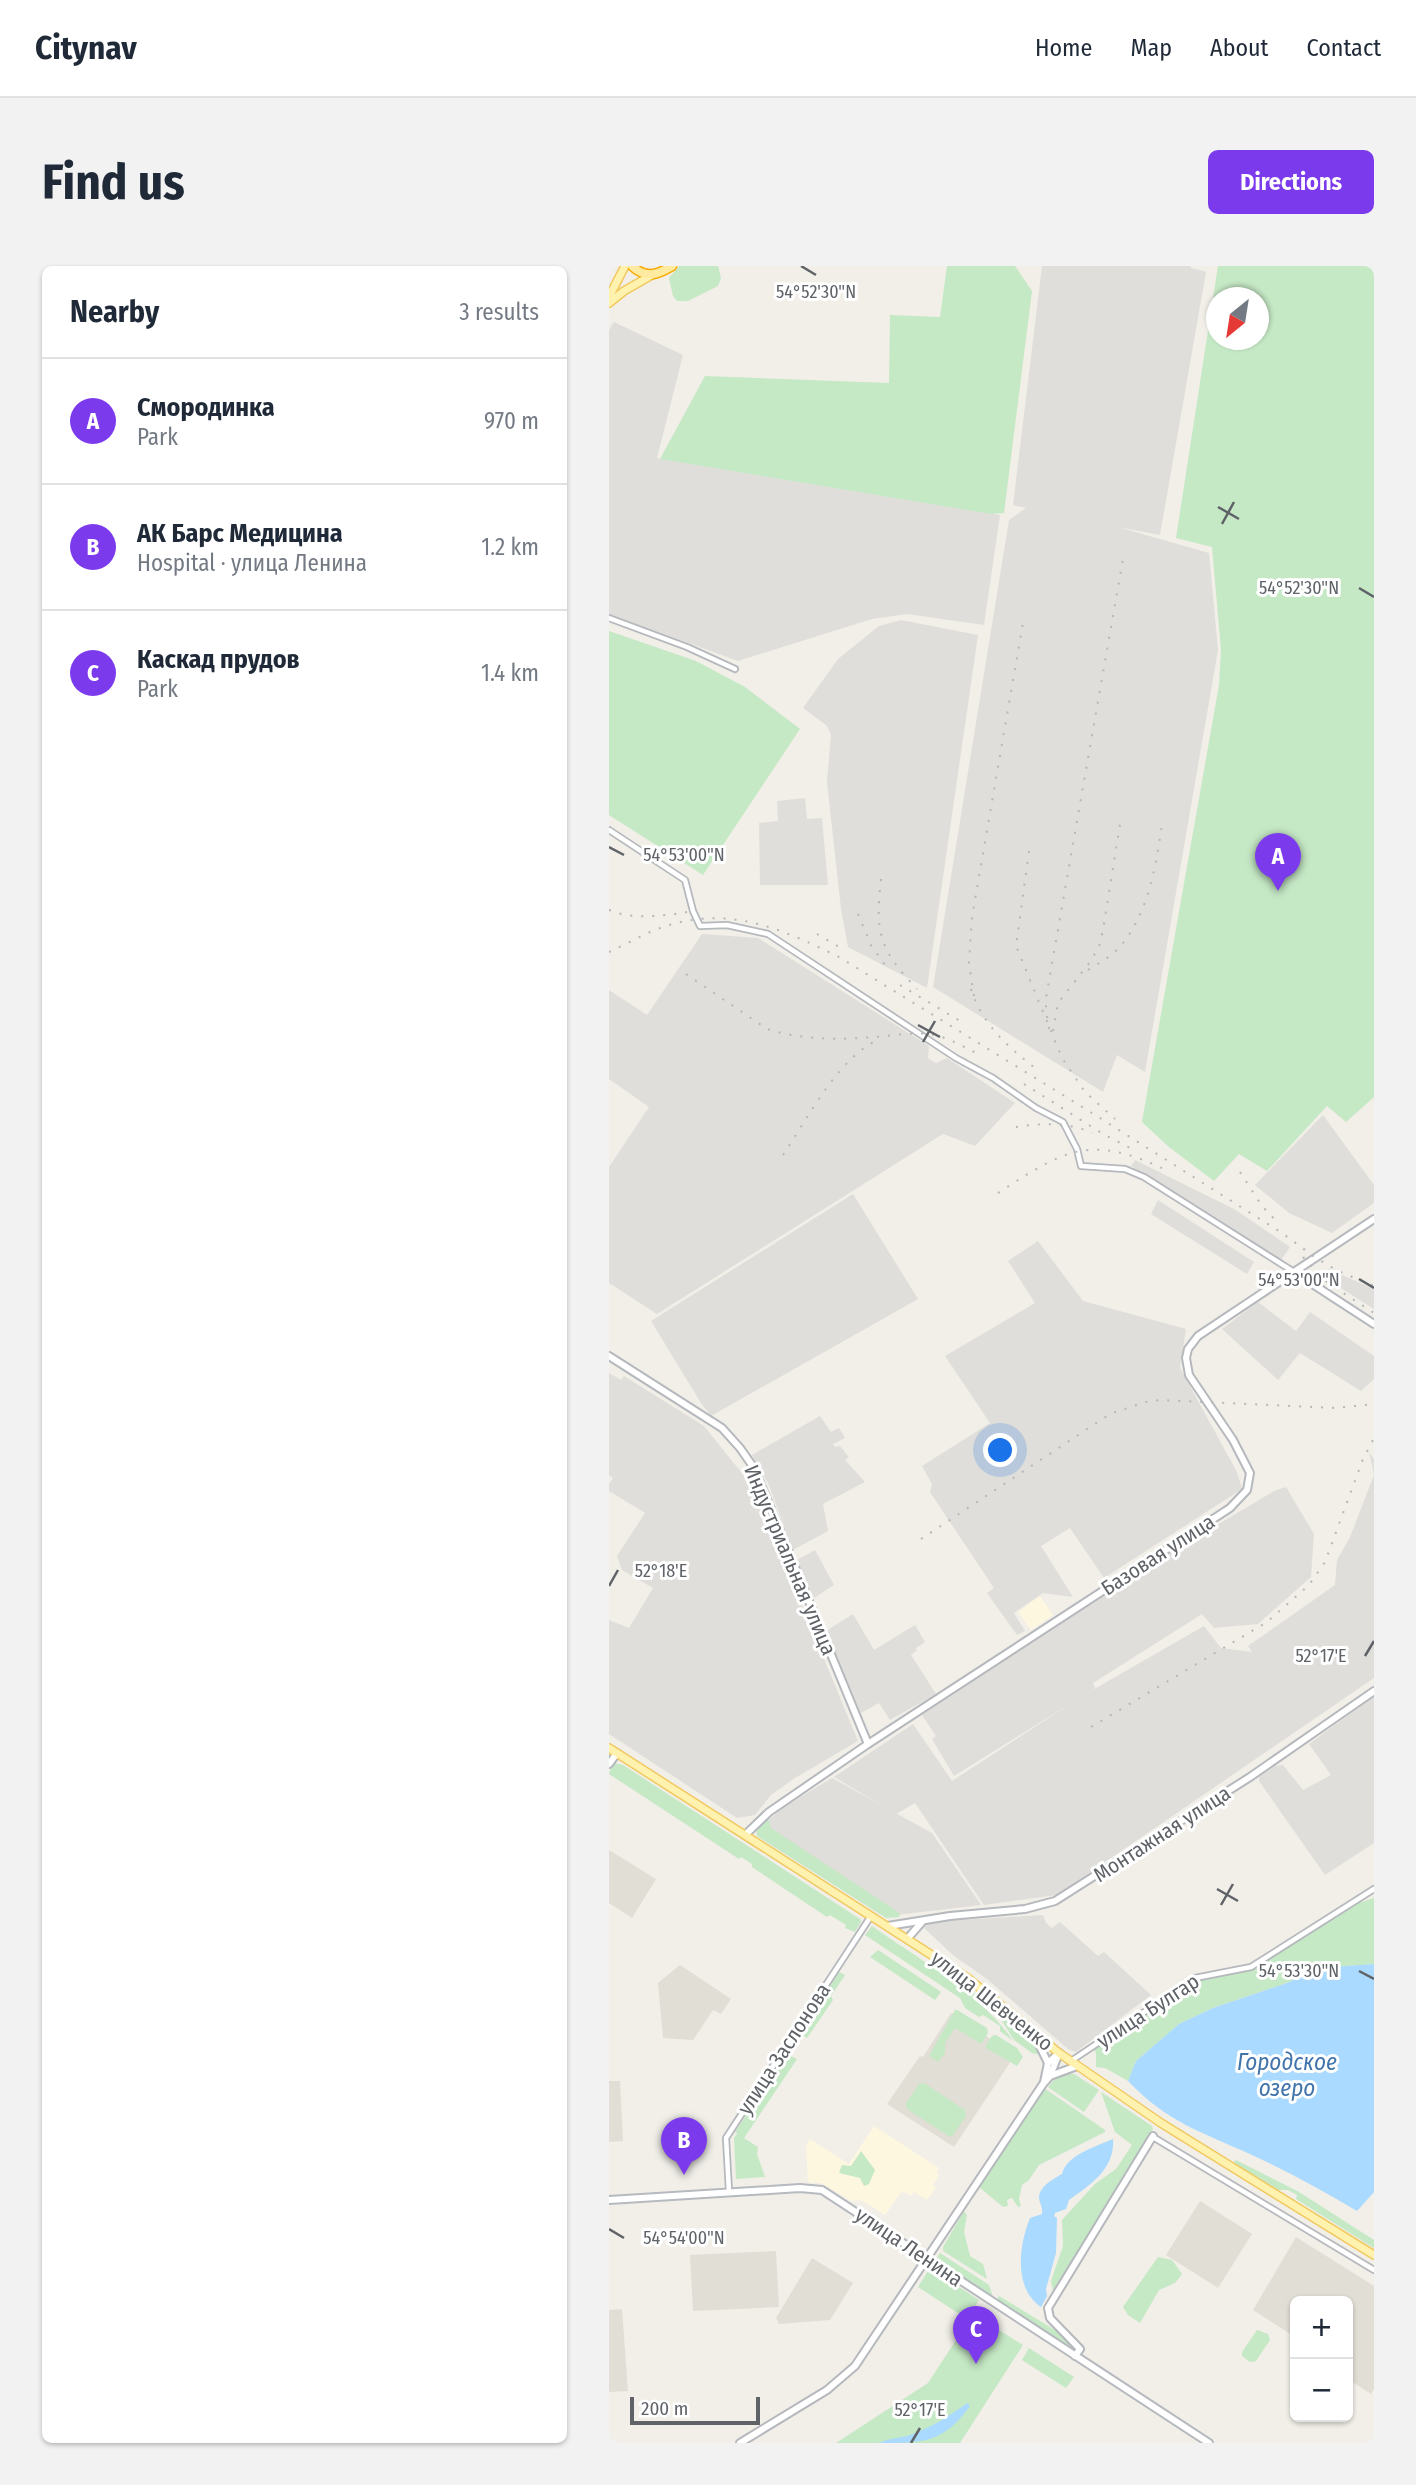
<!DOCTYPE html>
<meta charset="utf-8">
<style>
body{margin:0;font-family:"Fira Sans Condensed",sans-serif;background:#f2f2f3;color:#1f2937}
.controls{position:absolute;right:21px;bottom:21px;display:grid;overflow:hidden;border-radius:10px;box-shadow:0 2px 5px #0004}
.controls button{width:63px;height:63px;display:grid;place-items:center;padding:0;border:0;border-bottom:2px solid #e0e1e3;background:#fff;color:#1f2937;font:35px sans-serif}
.compass{position:absolute;left:597px;top:21px;width:63px;height:63px;border-radius:50%;background:#fff;box-shadow:0 2px 5px #0004;rotate:210deg}
.scale{position:absolute;left:21px;bottom:18px;width:130px;box-sizing:border-box;padding-left:7px;border:4px solid #5f6368;border-top:0;font-size:19px;line-height:24px;white-space:nowrap;color:#5f6368;-webkit-text-stroke:5px #fff;paint-order:stroke}
.you{position:absolute;left:392px;top:1185px;width:24px;height:24px;margin:-18px;border:5px solid #fff;border-radius:50%;background:#1a73e8;box-shadow:0 0 0 10px #1a73e833}
.badge{display:grid;place-items:center;width:46px;height:46px;border-radius:50%;background:#7c3aed;color:#fff;font-size:23px;font-weight:700}
.pin{position:absolute;translate:-50% -58px;filter:drop-shadow(0 2px 4px #0008)}
.pin::after{content:'';position:absolute;top:37px;width:24px;height:21px;background:inherit;clip-path:polygon(0 0,100% 0,50% 100%)}
.list{margin:0;padding:0;list-style:none}
h2{display:flex;justify-content:space-between;align-items:center;height:91px;margin:0;padding:0 28px;font-size:30px}
h2 small{font-size:23px;font-weight:400;color:#747a83}
.list li{display:grid;grid-template-columns:46px 1fr auto;gap:21px;align-items:center;box-sizing:border-box;height:126px;padding:0 28px;border-top:2px solid #e0e1e3}
.list b{display:block;font-size:26px;white-space:nowrap}
.list p{margin:0;font-size:23px;white-space:nowrap;color:#747a83}
.list em{font-size:23px;font-style:normal;color:#747a83}
.map{position:relative;flex:none;width:765px;height:2177px;overflow:hidden;border-radius:10px}
header{display:flex;align-items:center;gap:42px;box-sizing:border-box;height:98px;padding:0 35px;background:#fff;border-bottom:2px solid #e0e1e3}
header strong{font-size:33px}
nav{display:flex;gap:38px;margin-inline-start:auto;font-size:24px}
.intro{display:flex;align-items:center;justify-content:space-between;box-sizing:border-box;height:168px;padding:0 42px}
h1{margin:0;font-size:49px}
.button{padding:18px 32px;border-radius:10px;background:#7c3aed;color:#fff;font-size:24px;font-weight:700}
main{display:flex;gap:42px;padding:0 42px}
aside{flex:1;background:#fff;border-radius:10px;box-shadow:0 2px 5px #0004}
.map>svg:first-child{display:block}
.commercial{fill:#fef7e0}
.industrial{fill:#e0deda}
.education{fill:#e1ded6}
.green{fill:#c5e8c5;fill-rule:evenodd}
.water{fill:#aadaff}
.lines{fill:none;stroke-linecap:round;stroke-linejoin:round}
.minor-casing{stroke:#b5b8bc;stroke-width:8}
.tertiary-casing{stroke:#b5b8bc;stroke-width:10}
.secondary-casing{stroke:#b6babf;stroke-width:10}
.primary-casing{stroke:#f2c960;stroke-width:10}
.trunk-casing{stroke:#f9ab00;stroke-width:11}
.minor{stroke:#fff;stroke-width:4.5}
.tertiary{stroke:#fff;stroke-width:6}
.secondary{stroke:#fff;stroke-width:6}
.primary{stroke:#fff2af;stroke-width:7}
.trunk{stroke:#feeaa1;stroke-width:8}
.rail{stroke:#b6b7b8;stroke-width:2;stroke-dasharray:2 9;stroke-linecap:butt}
.ticks{fill:none;stroke:#5f6368;stroke-width:2.5}
.labels{text-anchor:middle;stroke-width:6;stroke-linejoin:round;paint-order:stroke}
.street-label{font-size:21px;fill:#5f6368;stroke:#fff}
.water-label{font-size:23px;font-style:italic;fill:#4174aa;stroke:#fff}
.ticks-label{font-size:18px;text-anchor:middle;fill:#5f6368;stroke:#fff;stroke-width:6;stroke-linejoin:round;paint-order:stroke}
</style>
<header>
<strong>Citynav</strong>
<nav><a>Home</a><a>Map</a><a>About</a><a>Contact</a></nav>
</header>
<div class="intro"><h1>Find us</h1><a class="button">Directions</a></div>
<main>
<aside>
<h2>Nearby<small>3 results</small></h2>
<ul class="list">
<li><span class="badge">A</span><div><b>Смородинка</b><p>Park</p></div><em>970 m</em></li>
<li><span class="badge">B</span><div><b>АК Барс Медицина</b><p>Hospital · улица Ленина</p></div><em>1.2 km</em></li>
<li><span class="badge">C</span><div><b>Каскад прудов</b><p>Park</p></div><em>1.4 km</em></li>
</ul>
</aside>
<div class="map">
<svg width="765" height="2177" viewBox="0 0 765 2177">
<rect width="100%" height="100%" fill="#f1efe8"/>
<!-- commercial -->
<g class="commercial">
<polygon points="431,1330 444,1349 422,1364 409,1346"/>
<polygon points="265,1860 330,1902 328,1906 330,1910 324,1919 327,1922 318,1934 305,1926 302,1930 293,1925 276,1949 252,1934 242,1935 212,1917 199,1916 197,1879 201,1873 240,1898"/>
</g>
<!-- industrial -->
<g class="industrial">
<polygon points="433,0 582,0 582,2 597,6 551,269 509,261 600,287 609,384 536,806 508,789 494,826 324,721 400,254 417,242 404,239"/>
<polygon points="5,56 74,89 48,192 391,249 375,359 298,348 263,353 129,395 0,348 0,64"/>
<polygon points="292,354 369,369 318,722 239,681 232,643 218,516 222,468 217,459 194,442 229,393 270,360"/>
<polygon points="196,532 198,553 213,552 219,619 151,619 150,557 169,555 168,535"/>
<polygon points="93,668 149,672 320,780 319,792 327,797 338,792 406,837 366,880 334,868 48,1048 0,1017 0,901 40,841 0,813 0,724 38,749"/>
<polygon points="714,849 765,919 765,937 723,967 680,947 646,919"/>
<polygon points="526,894 627,944 681,981 672,994 522,900"/>
<polygon points="244,928 309,1033 102,1150 92,1137 42,1055"/>
<polygon points="549,934 645,996 638,1008 542,948"/>
<polygon points="429,975 474,1035 577,1063 571,1102 628,1206 633,1223 495,1312 461,1262 432,1280 464,1331 434,1327 405,1347 416,1365 408,1369 378,1327 385,1322 321,1226 323,1218 313,1200 381,1157 336,1090 426,1037 399,995"/>
<polygon points="719,1003 765,1023 765,1043 716,1012"/>
<polygon points="649,1036 687,1065 701,1046 765,1090 765,1113 752,1125 691,1087 669,1114 613,1063"/>
<polygon points="0,1107 12,1114 15,1110 95,1160 144,1221 249,1475 186,1512 162,1529 146,1549 128,1552 0,1468 0,1354 20,1362 44,1322 13,1304 8,1290 36,1247 0,1225 0,1218 4,1212 0,1209"/>
<polygon points="211,1150 222,1166 230,1162 236,1172 224,1178 226,1181 231,1180 240,1191 236,1194 256,1216 214,1238 219,1265 184,1284 159,1217 143,1189"/>
<polygon points="760,1186 765,1193 765,1412 448,1629 375,1639 306,1537 287,1548 225,1511 304,1458 343,1515 467,1434 345,1510 323,1473 327,1470 313,1449 556,1290 665,1225 677,1221 705,1268 702,1311 649,1358 605,1362 593,1348 484,1417 486,1422 480,1426 595,1360 612,1382 643,1386 639,1380 726,1319 728,1294 741,1271 765,1209"/>
<polygon points="206,1284 225,1319 205,1332 188,1294"/>
<polygon points="244,1348 265,1384 306,1359 316,1376 307,1382 308,1384 302,1389 327,1428 281,1454 270,1437 252,1447 217,1365"/>
<polygon points="765,1430 765,1577 716,1609 650,1515 650,1511 666,1500 674,1499 694,1524 722,1509 700,1478"/>
<polygon points="223,1512 323,1567 372,1639 287,1649 158,1563 159,1554 178,1539"/>
<polygon points="434,1649 437,1657 443,1662 451,1656 489,1690 495,1686 542,1729 467,1786 459,1783 378,1713 345,1690 315,1662 320,1656"/>
</g>
<!-- education -->
<g class="education">
<polygon points="0,1584 47,1613 23,1652 0,1637"/>
<polygon points="71,1699 122,1733 112,1748 104,1744 84,1774 54,1772 49,1717"/>
<polygon points="342,1747 406,1789 345,1881 278,1838 311,1790 314,1791"/>
<polygon points="0,1815 11,1815 14,1875 0,1876"/>
<polygon points="591,1935 643,1968 609,2022 557,1989"/>
<polygon points="687,1971 765,2020 765,2123 762,2128 739,2113 739,2035 686,2035 686,2071 644,2044"/>
<polygon points="167,1985 170,2041 84,2045 81,1989"/>
<polygon points="203,1992 244,2017 221,2054 170,2058 167,2052"/>
<polygon points="13,2043 19,2125 0,2126 0,2044"/>
</g>
<!-- green -->
<g class="green">
<polygon points="70,0 109,0 112,12 109,20 79,35 68,35 64,30 60,12"/>
<polygon points="338,0 406,0 423,25 395,247 382,248 51,193 96,110 280,117 281,49 331,51"/>
<path d="M609,0H765V831L737,856L718,840L658,905L630,888L605,915L560,881L533,856L610,419L612,384L603,281L567,272ZM608,32H650V74H608Z"/>
<polygon points="0,365 87,395 136,421 191,463 94,609 0,549"/>
<polygon points="4,1497 14,1499 251,1653 252,1656 246,1666 236,1662 237,1659 221,1649 218,1651 143,1601 143,1598 132,1591 130,1593 0,1508"/>
<polygon points="159,1552 162,1562 286,1644 291,1648 290,1651 277,1652 148,1570 147,1563"/>
<polygon points="765,1632 765,1698 708,1702 678,1717 604,1742 570,1758 527,1795 519,1815 496,1802 487,1801 487,1787 484,1782 591,1712 641,1703 743,1639"/>
<path d="M263,1660C308,1692 375,1730 404,1775L391,1765V1760L374,1749L370,1751L356,1742L351,1732L256,1669Z"/>
<polygon points="269,1684 332,1726 326,1734 261,1691"/>
<polygon points="230,1706 236,1709 222,1730 224,1734 198,1772 191,1767"/>
<polygon points="335,1706 370,1730 428,1781 432,1789 423,1787 405,1774 393,1755 367,1732 330,1707"/>
<polygon points="346,1744 348,1744 378,1762 379,1767 372,1778 346,1762 336,1777 336,1787 329,1796 320,1790"/>
<polygon points="387,1769 408,1782 414,1791 408,1800 377,1782 377,1779 383,1770"/>
<polygon points="178,1788 188,1793 135,1872 149,1881 148,1888 156,1911 127,1913 125,1872 128,1868 126,1866"/>
<polygon points="458,1807 465,1808 490,1824 475,1846 439,1821 445,1814"/>
<polygon points="315,1817 356,1844 357,1850 344,1869 341,1871 298,1843 297,1837 310,1818"/>
<polygon points="435,1822 496,1864 496,1866 430,1899 420,1914 413,1919 410,1933 412,1940 409,1941 403,1932 398,1934 399,1940 394,1941 370,1921"/>
<polygon points="492,1826 543,1860 544,1863 444,2025 442,2015 454,1980 453,1954 486,1918 507,1903 523,1879 506,1866"/>
<polygon points="252,1885 266,1904 260,1918 255,1920 251,1912 230,1907 233,1899 242,1900"/>
<polygon points="627,1894 690,1926 765,1974 765,1982 687,1933 688,1929 679,1924 668,1924 624,1898"/>
<polygon points="355,1945 358,1949 355,1966 361,1990 374,1998 378,2013 334,1985 334,1981"/>
<polygon points="331,1987 380,2019 384,2031 326,1995"/>
<polygon points="549,1991 563,1994 573,2008 566,2017 550,2024 531,2057 519,2049 514,2041"/>
<polygon points="321,2002 370,2034 358,2053 309,2021"/>
<polygon points="390,2030 454,2069 467,2084 466,2085 391,2037 388,2034"/>
<polygon points="364,2048 414,2079 351,2177 227,2177 319,2117"/>
<polygon points="648,2064 659,2068 661,2074 647,2095 641,2096 633,2090 633,2086"/>
<polygon points="420,2082 465,2111 457,2122 413,2094"/>
</g>
<!-- water -->
<g class="water">
<path d="M765,1698V1926L748,1945C714,1925 680,1906 643,1889C593,1866 559,1857 519,1815L527,1795L570,1758L604,1742L678,1717L708,1702Z"/>
<path d="M504,1873C506,1903 482,1918 460,1934L457,1943L446,1947L445,1950L448,1952L447,1987L437,2023L438,2030L432,2041C404,2022 410,1979 421,1952L433,1948C434,1941 431,1939 430,1932C430,1920 446,1912 453,1908C458,1888 489,1880 504,1873Z"/>
<path d="M358,2137L361,2140C334,2177 315,2177 270,2177C279,2173 288,2172 298,2170C320,2163 339,2151 358,2137Z"/>
</g>
<g class="lines">
<defs>
<g id="minor">
<polyline points="0,352 78,381 126,403"/>
<polyline points="0,564 76,614 84,645 91,660 118,659 159,668 347,792 384,812 427,842 454,856 468,883 472,900 516,903 535,911 685,1006"/>
<polyline points="462,1795 586,1712 642,1701 765,1623"/>
<polyline points="544,1871 765,2004"/>
<polyline points="120,1925 117,1872 262,1650"/>
</g>
<g id="tertiary">
<polyline points="0,1090 113,1162 131,1182 145,1202 259,1478"/>
<polyline points="0,1498 8,1487"/>
<polyline points="136,1569 160,1546 259,1478 621,1242 638,1224 641,1207 624,1174 580,1109 577,1092 579,1083 589,1070 685,1006"/>
<polyline points="279,1660 341,1650 416,1643 446,1635 641,1511 765,1425"/>
<polyline points="299,1672 313,1656"/>
<polyline points="424,1766 439,1797"/>
<polyline points="441,1810 450,1787"/>
<polyline points="435,1816 439,1797 450,1787"/>
<polyline points="466,2090 471,2083 441,2052 439,2042 544,1870"/>
<polyline points="131,2177 218,2124 246,2100 434,1818 441,1810 468,1800"/>
</g>
<g id="secondary">
<polyline points="765,953 685,1006 765,1058"/>
<polyline points="0,1934 191,1922 213,1924 600,2177"/>
</g>
<g id="primary">
<polyline points="0,31 16,0"/>
<polyline points="0,37 15,25 43,9"/>
<polyline points="0,1482 360,1713 450,1787 552,1857 765,1989"/>
</g>
<path id="trunk" d="M23,0C37,13 48,9 63,0"/>
</defs>
<!-- minor casing -->
<use href="#minor" class="minor-casing"/>
<!-- tertiary casing -->
<use href="#tertiary" class="tertiary-casing"/>
<!-- secondary casing -->
<use href="#secondary" class="secondary-casing"/>
<!-- primary casing -->
<use href="#primary" class="primary-casing"/>
<!-- trunk casing -->
<use href="#trunk" class="trunk-casing"/>
<!-- minor -->
<use href="#minor" class="minor"/>
<!-- tertiary -->
<use href="#tertiary" class="tertiary"/>
<!-- secondary -->
<use href="#secondary" class="secondary"/>
<!-- primary -->
<use href="#primary" class="primary"/>
<!-- trunk -->
<use href="#trunk" class="trunk"/>
<!-- rail -->
<g class="rail">
<polyline points="420,585 407,680 453,792 476,826 506,853"/>
<path d="M272,613C266,667 270,683 308,723"/>
<path d="M0,644C24,654 53,650 78,646"/>
<polyline points="249,648 262,679 276,699"/>
<polyline points="208,668 232,682"/>
<path d="M0,686C18,678 36,667 54,661C120,639 171,662 230,691L483,847L673,967L707,992L729,1005L765,1020"/>
<path d="M479,704C492,696 505,689 514,677C540,644 547,599 553,558"/>
<path d="M77,708L158,763C193,774 230,774 265,771C285,770 305,765 325,769C340,772 355,781 369,788"/>
<polyline points="291,719 351,755"/>
<path d="M362,723C373,759 400,782 430,805"/>
<polyline points="365,730 360,697 363,651 415,351"/>
<polyline points="440,763 437,744 437,732 515,287"/>
<polyline points="444,765 449,737 481,696 490,681 494,664 512,552"/>
<polyline points="415,818 494,868 523,883"/>
<path d="M407,861C432,857 460,856 483,867"/>
<path d="M174,889C199,852 230,790 271,773"/>
<polyline points="631,906 653,940 670,958"/>
<path d="M389,927C457,883 481,867 559,905"/>
<polyline points="694,991 719,1017 765,1047"/>
<polyline points="312,1273 501,1148 536,1136 551,1134 727,1142 765,1138"/>
<polyline points="482,1461 658,1356 700,1319 716,1296 754,1193 765,1172"/>
</g>
</g>
<!-- ticks -->
<path class="ticks" d="M192,0L207,9M609,241L630,253M613,258L625,236M750,322L765,331M0,581L15,589M309,759L331,771M314,776L326,755M750,1013L765,1022M0,1320L9,1304M756,1390L765,1375M608,1623L629,1635M612,1639L624,1618M750,1705L765,1713M0,1963L15,1972M302,2177L311,2162"/>
<g class="labels">
<!-- street labels -->
<g class="street-label">
<text transform="translate(549 1289) rotate(-33)" y="7">Базовая улица</text>
<text transform="translate(181 1294) rotate(67)" y="7">Индустриальная улица</text>
<text transform="translate(553 1568) rotate(-33)" y="7">Монтажная улица</text>
<text transform="translate(383 1735) rotate(38)" y="7">улица Шевченко</text>
<text transform="translate(539 1745) rotate(-33)" y="7">улица Булгар</text>
<text transform="translate(175 1783) rotate(-57)" y="7">улица Заслонова</text>
<text transform="translate(300 1981) rotate(34)" y="7">улица Ленина</text>
</g>
<!-- water labels -->
<g class="water-label">
<text x="678" y="1804">Городское<tspan x="678" dy="26">озеро</tspan></text>
</g>
</g>
<g class="ticks-label">
<text x="207" y="32">54°52'30"N</text>
<text x="690" y="328">54°52'30"N</text>
<text x="75" y="595">54°53'00"N</text>
<text x="690" y="1020">54°53'00"N</text>
<text x="52" y="1311">52°18'E</text>
<text x="712" y="1396">52°17'E</text>
<text x="690" y="1711">54°53'30"N</text>
<text x="75" y="1978">54°54'00"N</text>
<text x="311" y="2150">52°17'E</text>
</g>
</svg>
<div class="controls">
<button>+</button>
<button>−</button>
</div>
<svg class="compass" viewBox="-18 -18 36 36"><path d="M0-13l5 13h-10z" fill="#e53935"/><path d="M0 13l5-13h-10z" fill="#747a83"/></svg>
<div class="scale">200 m</div>
<div class="you"></div>
<div class="pin badge" style="left:669px;top:625px">A</div>
<div class="pin badge" style="left:75px;top:1909px">B</div>
<div class="pin badge" style="left:367px;top:2098px">C</div>
</div>
</main>
